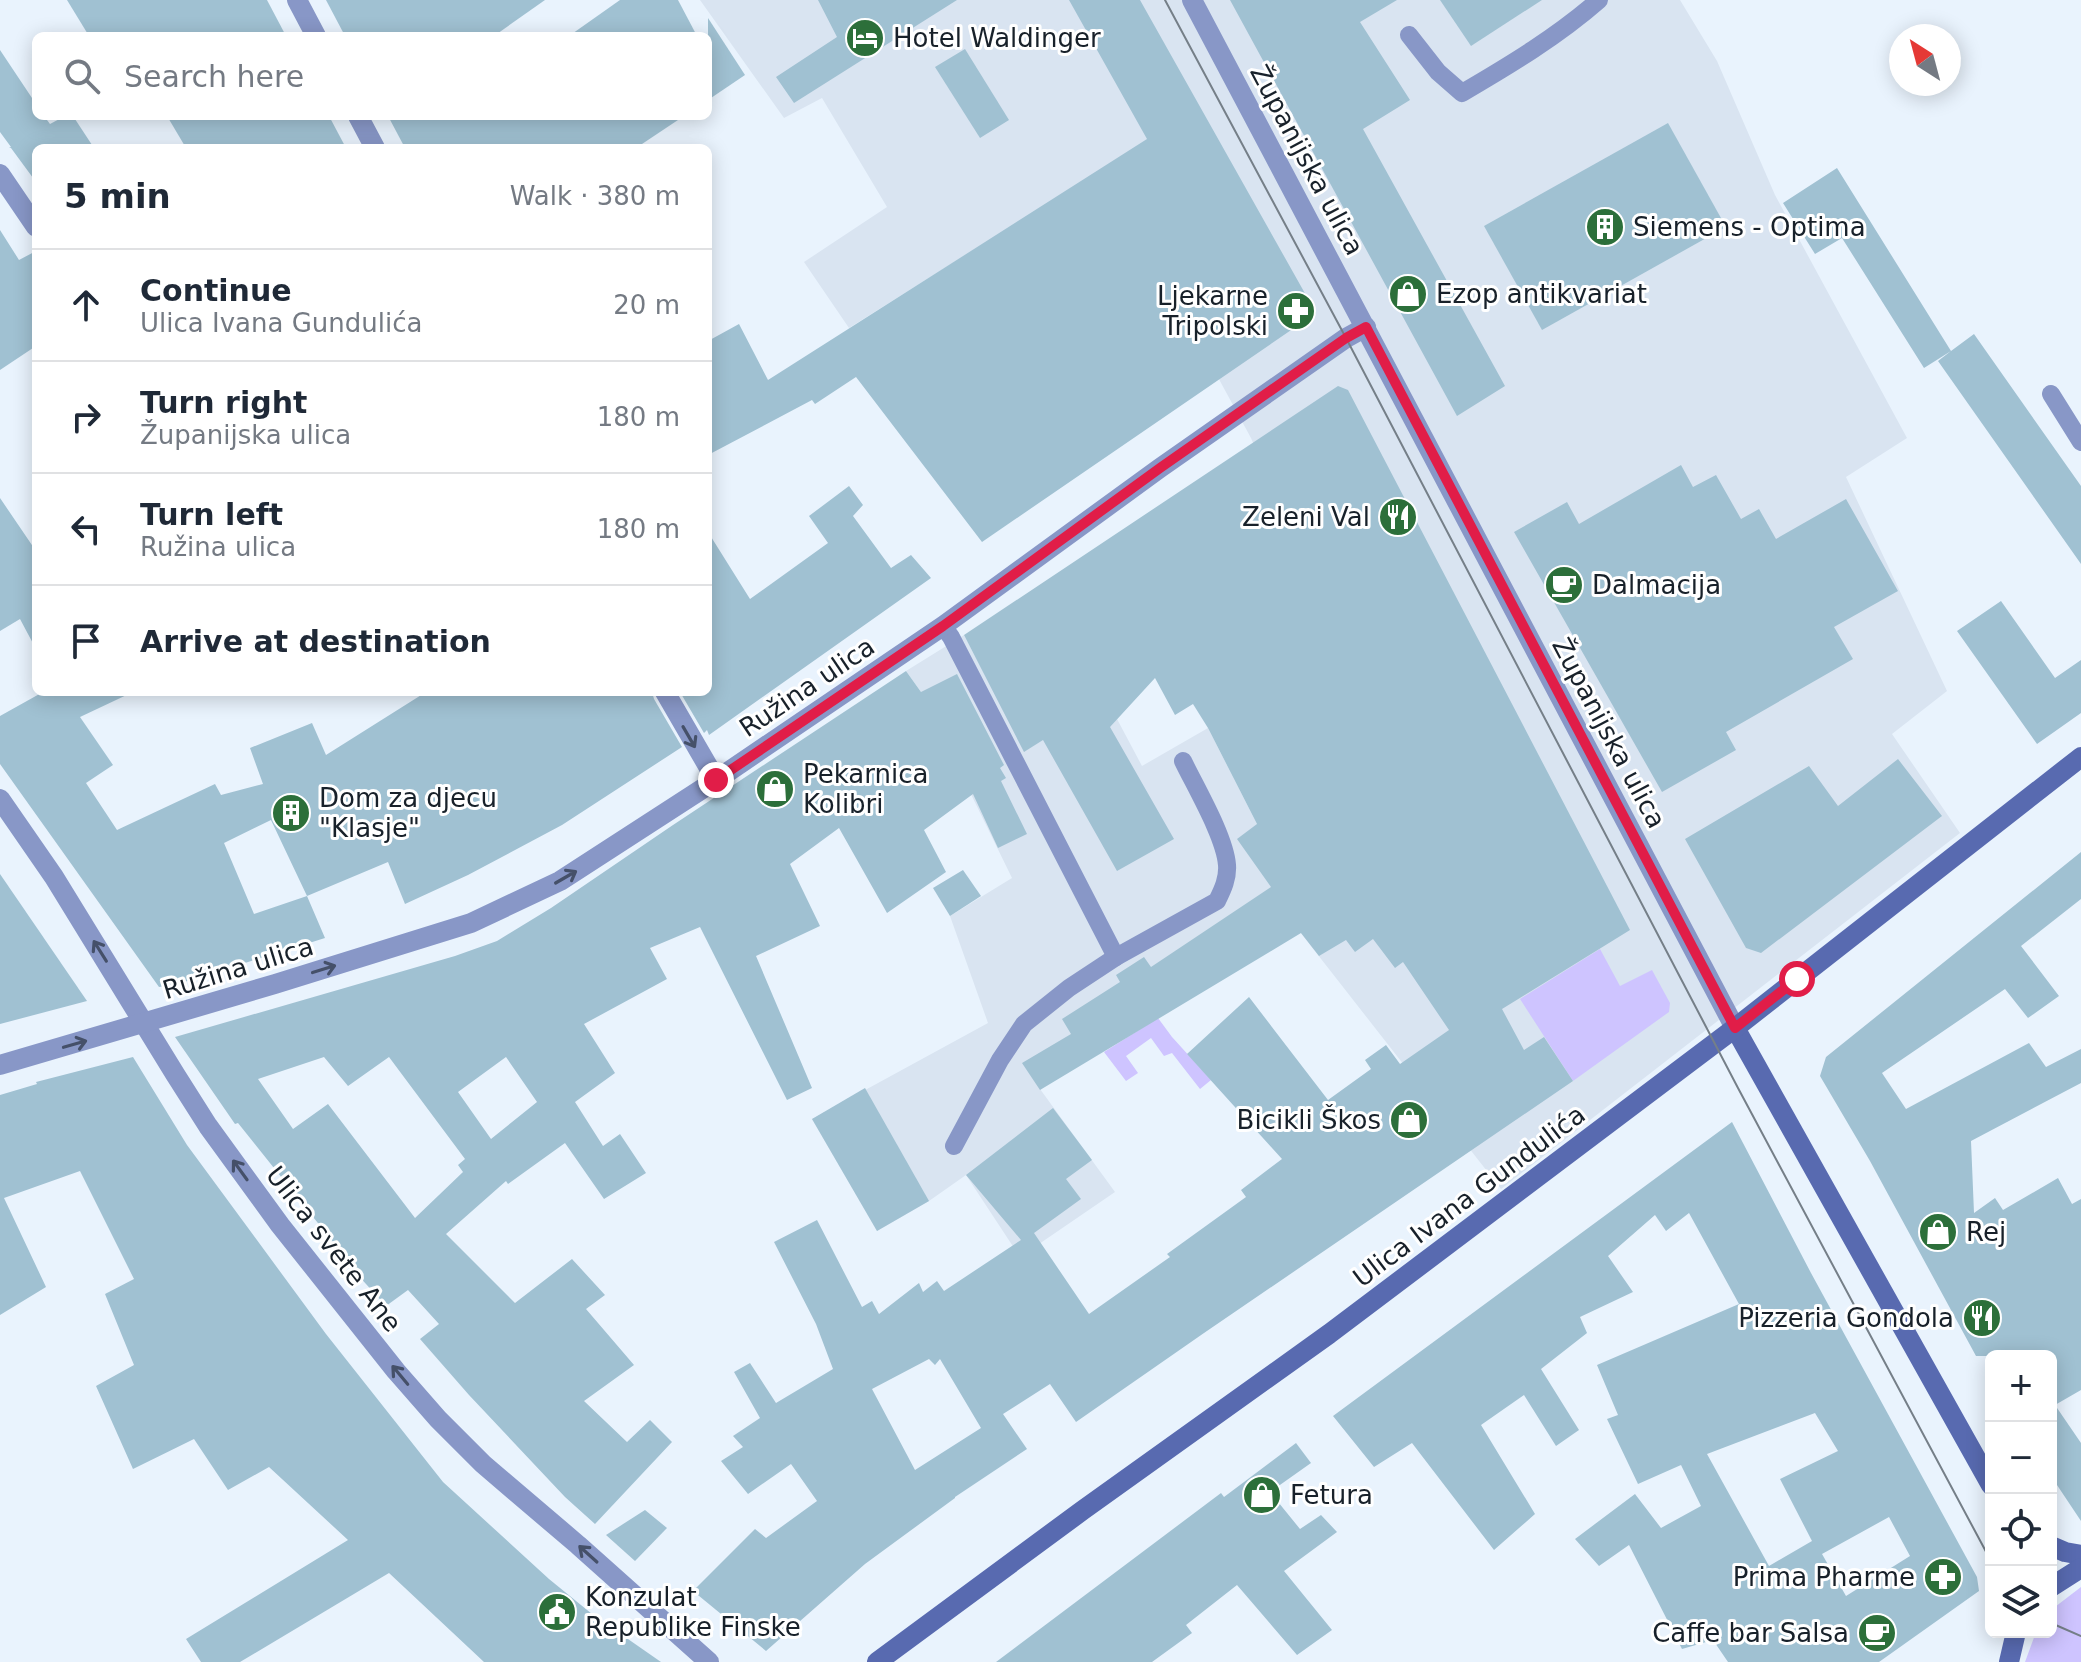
<!DOCTYPE html>
<meta charset="utf-8">
<style>
body{margin:0;font-family:"DejaVu Sans",sans-serif;background:#f2f2f3;color:#1f2937}
.controls{position:absolute;right:24px;bottom:24px;display:grid;overflow:hidden;border-radius:12px;box-shadow:0 4px 20px #0003}
.controls button{width:72px;height:72px;display:grid;place-items:center;padding:0;border:0;border-bottom:2px solid #e0e1e3;background:#fff;color:#1f2937;font:40px sans-serif}
.compass{position:absolute;left:1889px;top:24px;width:72px;height:72px;border-radius:50%;background:#fff;box-shadow:0 4px 20px #0003;rotate:324deg}
.stop{position:absolute;width:24px;height:24px;margin:-18px;border:6px solid #e11d48;border-radius:50%;background:#fff}
.stop.end{background:#e11d48;border-color:#fff;box-shadow:0 2px 8px #0008}
.list{margin:0;padding:0;list-style:none}
h2{display:flex;justify-content:space-between;align-items:center;height:104px;margin:0;padding:0 32px;font-size:34px}
h2 small{font-size:26px;font-weight:400;color:#747a83}
.list li{display:grid;grid-template-columns:52px 1fr auto;gap:24px;align-items:center;box-sizing:border-box;height:112px;padding:0 32px;border-top:2px solid #e0e1e3}
.list b{display:block;font-size:30px;white-space:nowrap}
.list p{margin:0;font-size:26px;white-space:nowrap;color:#747a83}
.list em{font-size:26px;font-style:normal;color:#747a83}
.icon{flex:none;width:44px;height:44px;fill:none;stroke:currentColor;stroke-width:2;stroke-linecap:round;stroke-linejoin:round}
.map{position:relative;flex:none;width:2081px;height:1662px;overflow:hidden}
.search{position:absolute;background:#fff;box-shadow:0 4px 20px #0003;left:32px;top:32px;width:680px;height:88px;display:flex;align-items:center;gap:20px;box-sizing:border-box;padding:0 28px;border-radius:12px;color:#747a83;font-size:30px}
.panel{position:absolute;background:#fff;box-shadow:0 4px 20px #0003;left:32px;top:144px;width:680px;height:552px;border-radius:12px}
.map>svg:first-child{display:block}
.built{fill:#d9e4f1}
.green{fill:#cec4ff}
.building{fill:#a0c1d2;fill-rule:evenodd}
.lines{fill:none;stroke-linecap:round;stroke-linejoin:round}
.service{stroke:#8897c7;stroke-width:18}
.pedestrian{stroke:#8897c7;stroke-width:20}
.minor{stroke:#8897c7;stroke-width:20}
.tertiary{stroke:#8897c7;stroke-width:20}
.secondary{stroke:#586ab0;stroke-width:20}
.tram{stroke:#757f88;stroke-width:2}
.oneway{stroke:#455069}
.route{stroke:#e11d48;stroke-width:10}
.labels{text-anchor:middle;stroke-width:6;stroke-linejoin:round;paint-order:stroke}
.poi-label{font-size:26px;fill:#18212a;stroke:#fff;text-anchor:start}
.street-label{font-size:26px;fill:#18212a;stroke:#fff}
</style>
<div class="map">
<svg width="2081" height="1662" viewBox="0 0 2081 1662">
<rect width="100%" height="100%" fill="#e9f3fd"/>
<!-- built -->
<polygon class="built" points="700,0 1680,0 1717,61 1775,195 1907,438 1846,477 1947,691 1892,734 1960,833 1501,1189 1300,932 1040,1089 1115,1192 1020,1257 966,1175 929,1201 877,1231 812,1119 988,1023 950,916 1012,878 921,692 906,671 964,635 1025,751 1086,711 1096,732 1117,719 1142,766 1208,728 1257,824 1380,739 1251,438 1104,168 849,328 804,262 887,207 822,98 784,118"/>
<!-- green -->
<g class="green">
<polygon points="1600,949 1620,986 1652,970 1670,1003 1669,1012 1573,1081 1520,999"/>
<polygon points="1158,1018 1172,1037 1211,1080 1200,1089 1172,1053 1164,1056 1151,1038 1126,1056 1138,1073 1126,1081 1104,1052"/>
<polygon points="2081,1587 2081,1662 2025,1662 2036,1632 2051,1632 2051,1610"/>
</g>
<!-- building -->
<g class="building">
<polygon points="67,0 267,0 286,36 89,36"/>
<polygon points="326,0 545,0 494,36 345,36"/>
<polygon points="620,0 678,0 697,36 569,36"/>
<polygon points="818,0 957,0 794,103 776,77 837,37"/>
<polygon points="1069,0 1140,0 1316,313 982,542 856,377 815,404 812,400 708,455 708,341 739,324 768,380 1147,139"/>
<polygon points="1230,0 1397,0 1360,22 1410,100 1363,129 1505,386 1457,416"/>
<polygon points="1440,0 1542,0 1471,46"/>
<polygon points="708,18 745,75 708,100"/>
<polygon points="965,49 1009,120 980,138 935,67"/>
<polygon points="0,50 36,104 36,116 44,116 50,124 65,116 73,116 94,148 36,148 36,182 11,148 9,148 11,147 0,132"/>
<polygon points="167,116 329,116 346,148 186,148"/>
<polygon points="388,116 684,116 636,148 405,148"/>
<polygon points="1668,123 1726,227 1542,330 1484,226"/>
<polygon points="1837,168 1951,351 1974,334 2081,486 2081,564 1938,361 1951,351 1924,368 1842,238 1815,254 1783,203"/>
<polygon points="0,230 19,260 36,251 36,346 0,370"/>
<path d="M1338,386L1348,390L1630,930L1502,1009L1524,1050L1544,1037L1573,1081L1204,1333L1076,1422L1050,1384L1003,1414L1027,1449L955,1497V1498L865,1564L766,1651L693,1591L755,1529L766,1538L817,1501L791,1464L748,1494L721,1461L743,1447L733,1436L760,1418L734,1372L750,1363L776,1403L833,1369L816,1324L774,1242L817,1220L862,1307L872,1301L879,1314L919,1283L923,1292L937,1281L944,1291L1021,1240L966,1175L1053,1108L1092,1160L1066,1179L1081,1199L1034,1233L1089,1314L1170,1257L1167,1254L1246,1197L1241,1190L1282,1159L1187,1054L1249,997L1328,1100L1371,1069L1365,1060L1386,1045L1400,1064L1449,1030L1403,962L1395,968L1373,939L1355,952L1346,940L1319,956L1301,933L1040,1090L1022,1063L1071,1034L1062,1019L1120,982L1116,975L1144,957L1151,967L1271,887L1237,839L1257,824L1208,728L1193,704L1175,715L1155,678L1110,727L1174,839L1117,871L1043,740L1024,752L964,635ZM929,1359L935,1365L940,1359L981,1428L915,1470L872,1389Z"/>
<polygon points="1681,465 1693,487 1716,475 1741,519 1759,509 1776,539 1846,499 1898,591 1834,627 1853,659 1726,732 1736,750 1662,792 1514,532 1567,502 1579,524"/>
<polygon points="849,486 863,505 853,516 891,568 911,555 931,578 709,735 707,730 704,733 680,692 708,692 708,532 750,599 828,543 809,516"/>
<polygon points="0,498 36,551 36,649 20,619 0,631"/>
<polygon points="2001,601 2055,678 2081,660 2081,713 2037,744 1957,631"/>
<path d="M906,671L921,692L957,674L1004,765L1000,768L1006,778L1001,781L1027,834L998,848L973,794L924,830L946,872L887,913L839,828L790,864L820,926L756,956L812,1088L787,1100L700,927L650,948L667,979L584,1024L615,1073L575,1102L603,1146L620,1134L646,1173L604,1199L565,1143L508,1184L506,1181L446,1234L515,1303L572,1259L605,1295L586,1309L634,1365L584,1401L627,1442L650,1420L672,1442L595,1524L565,1497L469,1395L420,1339L439,1324L408,1290L386,1306L356,1273L357,1272L238,1123L235,1124L175,1037L455,956L497,941L551,908L673,825ZM324,1057L348,1086L389,1057L465,1159L458,1165L463,1172L415,1218L328,1104L293,1129L258,1079ZM506,1057L537,1102L491,1139L458,1092Z"/>
<path d="M43,692H133L80,717L113,765L86,783L117,830L215,784L221,795L263,784L250,748L312,723L326,755L426,692H652L654,699L682,747L562,825L468,875L405,904L388,862L307,896L325,938L175,985L159,987L0,764V716ZM271,820L307,896L254,914L224,843Z"/>
<polygon points="1898,759 1942,816 1761,953 1746,948 1685,839 1809,766 1838,806"/>
<polygon points="2081,852 2081,899 2021,946 2059,996 2028,1018 2005,989 1882,1073 1906,1109 2029,1043 2046,1067 2081,1049 2081,1083 1971,1141 1974,1213 1995,1198 2003,1210 2058,1178 2072,1204 2081,1199 2081,1390 2055,1405 2081,1443 2081,1521 2051,1476 2051,1356 1976,1356 1870,1161 1820,1076 1826,1057"/>
<polygon points="963,870 981,896 950,916 933,888"/>
<polygon points="0,874 87,1001 0,1024"/>
<polygon points="133,1057 187,1145 326,1334 443,1482 549,1579 592,1614 661,1662 484,1662 389,1573 240,1662 201,1662 186,1639 348,1540 269,1467 228,1490 194,1439 133,1469 96,1386 134,1365 105,1294 134,1279 80,1171 4,1198 46,1287 0,1315 0,1095 37,1084 36,1082"/>
<polygon points="865,1088 929,1201 877,1231 812,1119"/>
<path d="M1732,1122L1811,1273L1977,1577L1979,1591L1879,1662H1728L1713,1640L1682,1649L1629,1545L1599,1566L1575,1539L1635,1494L1661,1528L1701,1506L1681,1465L1638,1484L1607,1419L1618,1415L1597,1365L1739,1304L1689,1213L1666,1231L1655,1215L1608,1256L1633,1292L1580,1317L1587,1333L1541,1369L1579,1430L1556,1446L1524,1395L1481,1425L1535,1514L1494,1550L1412,1443L1374,1467L1333,1416ZM1815,1413L1838,1451L1780,1479L1812,1541L1769,1566L1707,1454ZM1889,1517L1910,1556L1846,1596L1822,1554Z"/>
<polygon points="1296,1443 1311,1463 1270,1492 1300,1529 1321,1515 1337,1532 1284,1571 1332,1630 1297,1655 1237,1585 1186,1625 1192,1633 1152,1662 996,1662 1221,1493 1224,1497"/>
<polygon points="645,1510 667,1528 635,1561 606,1535"/>
</g>
<g class="lines">
<!-- service -->
<g class="service">
<path d="M1409,35L1438,72L1462,93C1510,65 1558,36 1599,0"/>
<polyline points="2051,394 2081,442"/>
<polyline points="943,626 951,637 1116,957"/>
<path d="M954,1146L1000,1060L1024,1024L1069,988L1116,957L1217,901C1223,889 1228,878 1227,865C1225,837 1196,788 1183,761"/>
</g>
<!-- pedestrian -->
<polyline class="pedestrian" points="0,174 36,227"/>
<!-- minor -->
<g class="minor">
<polyline points="297,0 316,36"/>
<polyline points="358,116 375,148"/>
<polyline points="665,692 716,780"/>
<polyline points="0,799 54,877 175,1074 208,1126 280,1225 396,1371 438,1419 483,1464 578,1545 709,1662"/>
<polyline points="0,1065 275,984 471,923 560,881 716,780 943,626 1160,468 1346,338 1366,327"/>
</g>
<!-- tertiary -->
<polyline class="tertiary" points="1192,0 1735,1028"/>
<!-- secondary -->
<g class="secondary">
<polyline points="1735,1028 1991,1485"/>
<polyline points="2051,1546 2065,1552 2081,1555"/>
<polyline points="2051,1587 2081,1568"/>
<polyline points="877,1662 1083,1510 1329,1334 1735,1028 2081,757"/>
<polyline points="2009,1662 2016,1632"/>
</g>
<!-- tram -->
<g class="tram">
<polyline points="1165,0 1346,338 1738,1088 1991,1561"/>
<polyline points="2051,1623 2081,1636"/>
</g>
</g>
<!-- one-way arrows -->
<defs><path id="oneway-shaft" d="M-6 0H5M1.5-3L5.5 0L1.5 3" fill="none" stroke-width="1.6" stroke-linecap="round" stroke-linejoin="round" transform="scale(2)"/></defs>
<g class="oneway">
<use href="#oneway-shaft" transform="translate(689 737) rotate(60)"/>
<use href="#oneway-shaft" transform="translate(566 877) rotate(-30)"/>
<use href="#oneway-shaft" transform="translate(100 951) rotate(-122)"/>
<use href="#oneway-shaft" transform="translate(324 969) rotate(-17)"/>
<use href="#oneway-shaft" transform="translate(75 1044) rotate(-16)"/>
<use href="#oneway-shaft" transform="translate(240 1170) rotate(-126)"/>
<use href="#oneway-shaft" transform="translate(400 1375) rotate(-130)"/>
<use href="#oneway-shaft" transform="translate(588 1554) rotate(-138)"/>
</g>
<g class="lines">
<!-- route -->
<polyline class="route" points="716,780 943,626 1160,468 1346,338 1366,327 1735,1028 1797,979"/>
</g>
<!-- icons -->
<defs>
<symbol id="hotel-disc" viewBox="-11 -11 22 22"><circle r="9.5" fill="#2c6f3a" stroke="#fff"/><path d="M-6-4.5h1.5V1H6V5H4.5V3h-9V5H-6ZM-4 0a1.8 1.8 0 1 1 3.6 0ZM.5 0V-2.5h3Q6-2.5 6 0Z" fill="#fff"/></symbol>
<symbol id="building-disc" viewBox="-11 -11 22 22"><circle r="9.5" fill="#2c6f3a" stroke="#fff"/><path d="M-4-6H4V6H1V3H-1V6H-4ZM-2.5-4.3h1.7v1.8h-1.7ZM.8-4.3h1.7v1.8H.8ZM-2.5-1h1.7V.8h-1.7ZM.8-1h1.7V.8H.8Z" fill="#fff"/></symbol>
<symbol id="shop-disc" viewBox="-11 -11 22 22"><circle r="9.5" fill="#2c6f3a" stroke="#fff"/><path d="M-5-2.5h2.3a2.7 3.5 0 0 1 5.4 0H5L5.5 6h-11ZM-1.5-2.5h3a1.5 2.3 0 0 0-3 0Z" fill="#fff"/></symbol>
<symbol id="pharmacy-disc" viewBox="-11 -11 22 22"><circle r="9.5" fill="#2c6f3a" stroke="#fff"/><path d="M-2-6h4v4h4v4h-4v4h-4v-4h-4v-4h4Z" fill="#fff"/></symbol>
<symbol id="restaurant-disc" viewBox="-11 -11 22 22"><circle r="9.5" fill="#2c6f3a" stroke="#fff"/><path d="M-5-6h1v4h1v-4h1v4h1v-4h1v5L-1.5 .5V6h-2V.5L-5-1ZM5-6V6H3V1.5H1.5Q1.5-4 5-6Z" fill="#fff"/></symbol>
<symbol id="cafe-disc" viewBox="-11 -11 22 22"><circle r="9.5" fill="#2c6f3a" stroke="#fff"/><path d="M-5.5-4.5H6V0H3Q3 3.5 0 3.5H-2.5Q-5.5 3.5-5.5 0ZM3-3.2v2h1.7v-2ZM-6 4.5H4V6H-6Z" fill="#fff"/></symbol>
<symbol id="civic-disc" viewBox="-11 -11 22 22"><circle r="9.5" fill="#2c6f3a" stroke="#fff"/><path d="M-.6-6.5H3V-4.5H.6V-3L4-1V1h2V6H-6V1h2V-1L-.6-3ZM-1.2 2.5V6h2.4V2.5Z" fill="#fff"/></symbol>
</defs>
<g fill-rule="evenodd">
<use href="#hotel-disc" x="843" y="16" width="44" height="44"/>
<use href="#building-disc" x="1583" y="205" width="44" height="44"/>
<use href="#shop-disc" x="1386" y="272" width="44" height="44"/>
<use href="#pharmacy-disc" x="1274" y="289" width="44" height="44"/>
<use href="#restaurant-disc" x="1376" y="495" width="44" height="44"/>
<use href="#cafe-disc" x="1542" y="563" width="44" height="44"/>
<use href="#shop-disc" x="753" y="767" width="44" height="44"/>
<use href="#building-disc" x="269" y="791" width="44" height="44"/>
<use href="#shop-disc" x="1387" y="1098" width="44" height="44"/>
<use href="#shop-disc" x="1916" y="1210" width="44" height="44"/>
<use href="#restaurant-disc" x="1960" y="1296" width="44" height="44"/>
<use href="#shop-disc" x="1240" y="1473" width="44" height="44"/>
<use href="#pharmacy-disc" x="1921" y="1555" width="44" height="44"/>
<use href="#civic-disc" x="535" y="1590" width="44" height="44"/>
<use href="#cafe-disc" x="1855" y="1611" width="44" height="44"/>
</g>
<g class="labels">
<!-- poi labels -->
<g class="poi-label">
<text x="893" y="47">Hotel Waldinger</text>
<text x="1633" y="236">Siemens - Optima</text>
<text x="1436" y="303">Ezop antikvariat</text>
<text x="1268" y="305" text-anchor="end">Ljekarne<tspan x="1268" dy="30">Tripolski</tspan></text>
<text x="1370" y="526" text-anchor="end">Zeleni Val</text>
<text x="1592" y="594">Dalmacija</text>
<text x="803" y="783">Pekarnica<tspan x="803" dy="30">Kolibri</tspan></text>
<text x="319" y="807">Dom za djecu<tspan x="319" dy="30">"Klasje"</tspan></text>
<text x="1381" y="1129" text-anchor="end">Bicikli Škos</text>
<text x="1966" y="1241">Rej</text>
<text x="1954" y="1327" text-anchor="end">Pizzeria Gondola</text>
<text x="1290" y="1504">Fetura</text>
<text x="1915" y="1586" text-anchor="end">Prima Pharme</text>
<text x="585" y="1606">Konzulat<tspan x="585" dy="30">Republike Finske</tspan></text>
<text x="1849" y="1642" text-anchor="end">Caffe bar Salsa</text>
</g>
<!-- street labels -->
<g class="street-label">
<text transform="translate(1307 160) rotate(62)" y="9">Županijska ulica</text>
<text transform="translate(807 687) rotate(-34)" y="9">Ružina ulica</text>
<text transform="translate(1609 733) rotate(62)" y="9">Županijska ulica</text>
<text transform="translate(238 968) rotate(-17)" y="9">Ružina ulica</text>
<text transform="translate(1469 1196) rotate(-37)" y="9">Ulica Ivana Gundulića</text>
<text transform="translate(334 1249) rotate(52)" y="9">Ulica svete Ane</text>
</g>
</g>
</svg>
<div class="controls">
<button>+</button>
<button>−</button>
<button><svg class="icon" aria-label="locate" viewBox="0 0 24 24"><circle cx="12" cy="12" r="6"/><path d="M12 2v4M12 18v4M2 12h4M18 12h4"/></svg></button>
<button><svg class="icon" aria-label="layers" viewBox="0 0 24 24"><path d="M12 4l9 5-9 5-9-5zM3 14l9 5 9-5"/></svg></button>
</div>
<svg class="compass" viewBox="-18 -18 36 36"><path d="M0-13l5 13h-10z" fill="#e53935"/><path d="M0 13l5-13h-10z" fill="#747a83"/></svg>
<div class="stop" style="left:1797px;top:979px"></div>
<div class="stop end" style="left:716px;top:780px"></div>
<div class="search"><svg class="icon" aria-label="search" viewBox="0 0 24 24"><circle cx="10" cy="10" r="6"/><path d="M15 15l6 6"/></svg>Search here</div>
<section class="panel">
<h2>5 min<small>Walk · 380 m</small></h2>
<ul class="list">
<li><svg class="icon" aria-label="ahead" viewBox="0 0 24 24"><path d="M12 20V5M6 11l6-6 6 6"/></svg><div><b>Continue</b><p>Ulica Ivana Gundulića</p></div><em>20 m</em></li>
<li><svg class="icon" aria-label="right" viewBox="0 0 24 24"><path d="M7 20v-9h11M14 6l5 5-5 5"/></svg><div><b>Turn right</b><p>Županijska ulica</p></div><em>180 m</em></li>
<li><svg class="icon" aria-label="left" viewBox="0 0 24 24"><path d="M17 20v-9H6M10 6l-5 5 5 5"/></svg><div><b>Turn left</b><p>Ružina ulica</p></div><em>180 m</em></li>
<li><svg class="icon" aria-label="arrive" viewBox="0 0 24 24"><path d="M6 21V4h12l-3 4 3 4H6"/></svg><div><b>Arrive at destination</b></div></li>
</ul>
</section>
</div>
